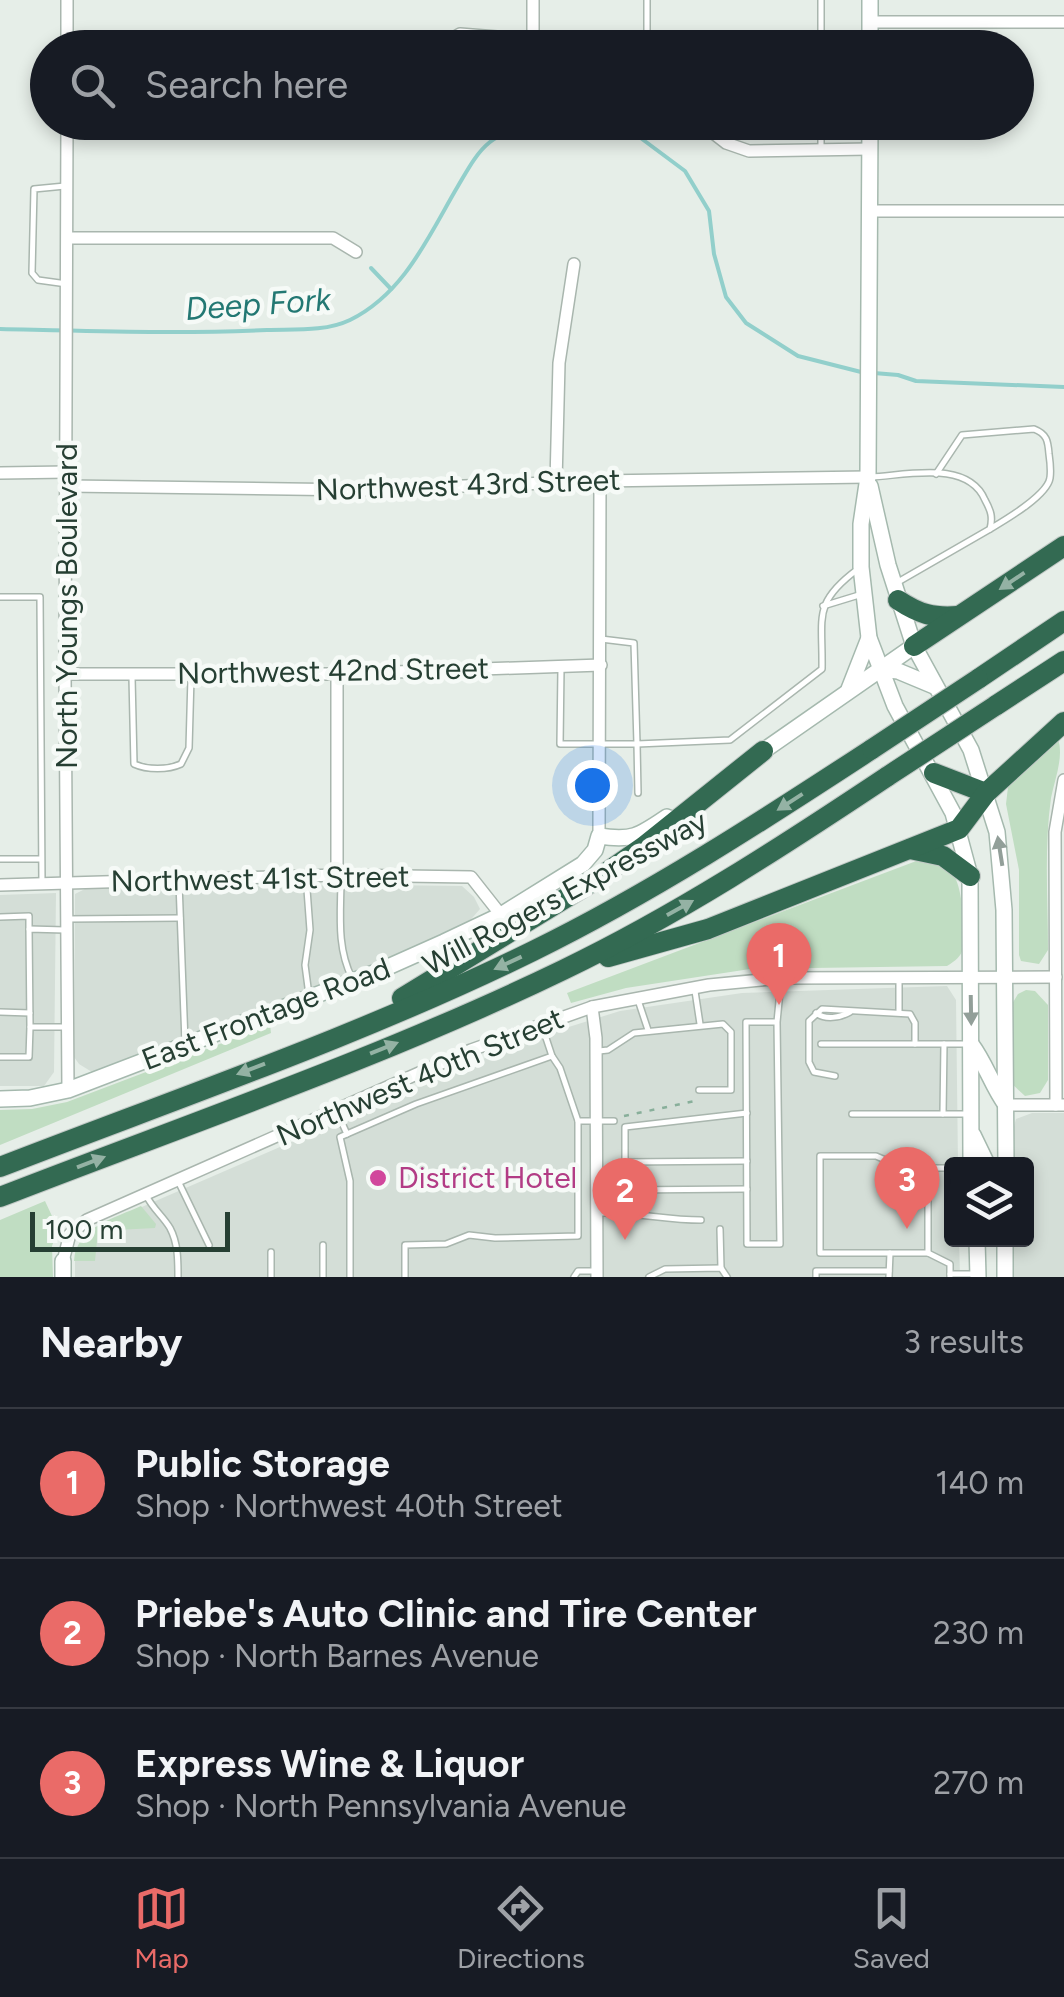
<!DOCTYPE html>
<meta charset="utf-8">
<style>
body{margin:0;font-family:Figtree,sans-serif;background:#242831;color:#f1f3f6}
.controls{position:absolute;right:30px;bottom:30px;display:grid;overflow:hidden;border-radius:10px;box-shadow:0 5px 15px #0003}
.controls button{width:90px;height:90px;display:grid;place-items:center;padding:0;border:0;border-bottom:2px solid #363941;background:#171b24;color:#f1f3f6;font:50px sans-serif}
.scale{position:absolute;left:30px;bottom:25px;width:200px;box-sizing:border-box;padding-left:10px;border:5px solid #263f33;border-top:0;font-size:28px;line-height:35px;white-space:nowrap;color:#263f33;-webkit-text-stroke:8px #f6faf7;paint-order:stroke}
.you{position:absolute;left:592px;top:785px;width:35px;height:35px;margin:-25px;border:8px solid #fff;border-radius:50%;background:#1a73e8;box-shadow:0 0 0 15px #1a73e833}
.badge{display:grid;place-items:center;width:65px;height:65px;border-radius:50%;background:#ea6b68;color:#fff;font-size:32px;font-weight:700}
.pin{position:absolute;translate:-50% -82px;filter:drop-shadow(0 2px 5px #0008)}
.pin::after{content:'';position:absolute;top:52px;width:35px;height:30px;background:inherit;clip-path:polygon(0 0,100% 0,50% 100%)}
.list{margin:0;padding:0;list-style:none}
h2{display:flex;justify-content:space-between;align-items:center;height:130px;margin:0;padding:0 40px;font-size:42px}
h2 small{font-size:32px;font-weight:400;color:#9ea1a6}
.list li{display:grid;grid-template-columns:65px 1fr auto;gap:30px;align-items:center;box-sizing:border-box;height:150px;padding:0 40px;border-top:2px solid #363941}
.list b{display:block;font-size:38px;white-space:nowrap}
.list p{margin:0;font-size:32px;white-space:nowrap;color:#9ea1a6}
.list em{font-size:32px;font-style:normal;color:#9ea1a6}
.icon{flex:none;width:55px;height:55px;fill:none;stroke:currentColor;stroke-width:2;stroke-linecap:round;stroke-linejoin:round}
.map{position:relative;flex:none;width:1064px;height:1277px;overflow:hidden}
.search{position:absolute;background:#171b24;box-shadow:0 5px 15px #0003;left:30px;right:30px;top:30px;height:110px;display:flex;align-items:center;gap:25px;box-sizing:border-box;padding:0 35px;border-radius:55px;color:#9ea1a6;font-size:38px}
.sheet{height:580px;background:#171b24}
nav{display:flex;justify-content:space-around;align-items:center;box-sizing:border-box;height:140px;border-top:2px solid #363941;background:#171b24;font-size:28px;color:#9ea1a6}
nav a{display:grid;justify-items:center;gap:5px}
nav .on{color:#ea6b68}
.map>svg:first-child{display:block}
.built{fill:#d4ded7}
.green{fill:#c0ddc2}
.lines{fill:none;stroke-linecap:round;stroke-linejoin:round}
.stream{stroke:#92cfcb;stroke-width:4}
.lane-casing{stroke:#a9b6ae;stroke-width:8}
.street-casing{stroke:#a9b6ae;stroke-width:14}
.secondary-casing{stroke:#a5b9ae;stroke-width:18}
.highway-casing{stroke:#c2c9c6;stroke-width:22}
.path{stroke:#88af9a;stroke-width:2.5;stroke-dasharray:5 8;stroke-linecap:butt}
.lane{stroke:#fff;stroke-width:5}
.street{stroke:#fff;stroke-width:11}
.secondary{stroke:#fff;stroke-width:15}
.highway{stroke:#336a52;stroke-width:20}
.highway-bridge-casing{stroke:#c2c9c6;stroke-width:22;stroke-linecap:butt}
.highway-bridge{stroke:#336a52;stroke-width:20}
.oneway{fill:#94b2a4}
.oneway2{fill:#929f99}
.hotel-dot{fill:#d1479c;stroke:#f6faf7;stroke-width:4}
.labels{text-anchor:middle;stroke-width:9;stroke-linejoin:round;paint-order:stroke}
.street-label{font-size:30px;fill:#263f33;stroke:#f6faf7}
.hotel-label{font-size:30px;fill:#b23c85;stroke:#f6faf7;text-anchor:start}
.water-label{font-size:32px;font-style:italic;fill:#237873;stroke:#f6faf7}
</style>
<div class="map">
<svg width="1064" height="1277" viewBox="0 0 1064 1277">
<rect width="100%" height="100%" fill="#e6eee8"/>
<!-- built -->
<g class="built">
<polygon points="381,885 462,886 474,897 480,909 466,925 409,951 92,1072 79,1064 74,1057 75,894 87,888"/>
<polygon points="56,893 54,1072 44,1086 0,1086 0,895"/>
<polygon points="947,986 956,1000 958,1164 952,1164 952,1240 959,1240 960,1277 75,1277 75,1251 91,1229 527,1040 620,1011 742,993"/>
<polygon points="1032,1113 1064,1113 1064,1277 1013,1277 1013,1240 1026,1240 1026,1164 1012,1164 1011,1137 1016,1119"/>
</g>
<!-- green -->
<g class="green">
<path d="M1058,739C1064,757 1055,778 1051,798C1044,848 1048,900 1048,950L1039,964L1021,961L1019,955V870L1006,804L1008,787L1016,773Z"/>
<path d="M919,860C933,862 946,864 954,876C963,889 965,933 963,948C961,957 955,961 947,966L750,969L626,988L571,1003L567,993Z"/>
<polygon points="1026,990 1035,991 1048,1005 1048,1080 1040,1093 1025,1096 1011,1083 1012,1004 1018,994"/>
<polygon points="270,1025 271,1033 0,1145 0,1110 32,1109 67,1102"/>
<polygon points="45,1201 58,1229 52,1246 53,1277 0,1277 0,1220"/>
<path d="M141,1206L156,1224L155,1228L98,1231L95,1261H74C76,1227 115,1218 141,1206Z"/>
</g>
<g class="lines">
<!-- stream -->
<g class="stream">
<polyline points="602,122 638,136 685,171 709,211 714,254 726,297 746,323 798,356 865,373"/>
<polyline points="371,268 391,289"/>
<path d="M0,329C89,331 177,334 267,330C293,329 325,332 350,320C405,293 429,235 458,186C467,171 476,153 490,142C505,130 529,126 547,122"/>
<polyline points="874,373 898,375 916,381 1064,387"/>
</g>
<defs>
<g id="lane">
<polyline points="647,0 647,48"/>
<polyline points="821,48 821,0"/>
<polyline points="740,122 821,126"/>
<polyline points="821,149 821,125"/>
<polyline points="65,186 34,189 32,273 38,280 67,284"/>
<path d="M936,474L962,435L1034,429C1047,434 1048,441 1049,454C1050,461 1051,471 1050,478C1047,496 1005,520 990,529"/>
<path d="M871,477C908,475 968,460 985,500C991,511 993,517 990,529L898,582"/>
<polyline points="0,597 40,597 42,884"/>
<polyline points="823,606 859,595"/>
<path d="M601,639L634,643L637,744L730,740L822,669C823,617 812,603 858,569"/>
<polyline points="561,668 560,744 637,744 638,793"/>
<path d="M132,677L134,764C147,770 168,770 181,764L189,748L191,677"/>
<polyline points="0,859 40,859"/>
<polyline points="306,876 310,930 305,965 309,995"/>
<path d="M341,877C341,912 336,946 352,978"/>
<polyline points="179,883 185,1042"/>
<polyline points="0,917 29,916 29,929"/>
<polyline points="68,919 180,918"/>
<polyline points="899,980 899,1012"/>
<polyline points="695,991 700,1024"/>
<polyline points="638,1000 648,1030"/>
<polyline points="0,1012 30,1013"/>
<path d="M816,1013C825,1020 840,1018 850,1012"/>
<polyline points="777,1022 746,1022 747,1244 780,1244 777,1022 781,981"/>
<polyline points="542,1026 552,1056 560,1068 578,1121 614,1121"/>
<polyline points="64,1027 30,1027 29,929 65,930"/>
<polyline points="821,1044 968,1044"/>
<polyline points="599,1051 608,1050 634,1033 723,1024 731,1032 731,1090 699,1090"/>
<polyline points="0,1057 29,1057 30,1027"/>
<polyline points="835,1076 814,1072 809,1062 809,1021 822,1009 910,1014 915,1023 915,1044"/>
<polyline points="337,1112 347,1134"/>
<polyline points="852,1114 968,1114"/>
<polyline points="943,1114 944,1044"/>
<polyline points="625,1162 747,1161"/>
<polyline points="928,1168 928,1253 820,1253 820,1156 876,1156 904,1168 952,1168"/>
<polyline points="179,1183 209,1245"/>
<polyline points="625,1190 747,1189"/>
<path d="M146,1195C152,1208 163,1216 170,1228C178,1243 178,1260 178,1277"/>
<polyline points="625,1204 625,1127 747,1113"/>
<path d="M600,1213C636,1212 665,1220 701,1220"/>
<polyline points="720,1229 721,1268"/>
<polyline points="271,1252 271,1277"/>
<polyline points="928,1253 950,1264 950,1277"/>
<polyline points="950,1274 977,1274"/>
<polyline points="323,1277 323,1245"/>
<polyline points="350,1277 350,1181 340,1137 416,1104 552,1056"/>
<polyline points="405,1277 405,1245 446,1244 469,1235 495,1238 578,1236 578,1121"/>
<polyline points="574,1277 578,1271 597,1271"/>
<polyline points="649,1277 665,1269 721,1268 727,1277"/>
<polyline points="816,1277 816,1271 889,1271"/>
<polyline points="889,1277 890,1253"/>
</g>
<g id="street">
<polyline points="870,22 1064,22"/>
<polyline points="533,40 533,0"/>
<polyline points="67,48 67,0"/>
<polyline points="436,48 460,34 533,40 550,48"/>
<polyline points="67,122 65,674 68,1090"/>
<polyline points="699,122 726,143 749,151 870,149"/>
<polyline points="869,211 1064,211"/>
<polyline points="68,238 333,238 356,252"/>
<polyline points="0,473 68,472"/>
<polyline points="556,482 559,363 574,264"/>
<polyline points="68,486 358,490 600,481 868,477"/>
<polyline points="65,674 337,674 601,665"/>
<polyline points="599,836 600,481"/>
<polyline points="337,875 337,674"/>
<polyline points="0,885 337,875 471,877 501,915"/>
<polyline points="592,1007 596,1038 597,1277"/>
<polyline points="1006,1105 1064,1105"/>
<polyline points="1056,1105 1055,832 1064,780"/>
<polyline points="63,1261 70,1234 87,1220 471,1050 592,1007 709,985 781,978 1056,977"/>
</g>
<g id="secondary">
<polyline points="870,48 870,0"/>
<polyline points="870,122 868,477 861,524 861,567 869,638 895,706 953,813 970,876 971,1164"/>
<polyline points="870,486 888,565 914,646 971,750 997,832 1004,910 1006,1164"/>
<polyline points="879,669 898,671 934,686"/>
<polyline points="849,689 869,638"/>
<polyline points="756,756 914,646"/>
<path d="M971,1044C986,1064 992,1086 1006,1105"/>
<path d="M0,1099L30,1098L68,1090L379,971L444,942L501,915L583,864L595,850L599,836C633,841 639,836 667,817"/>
<polyline points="973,1135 987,1164"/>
<polyline points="977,1240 978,1277"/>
<polyline points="63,1261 63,1277"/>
<polyline points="1005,1277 1005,1240"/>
</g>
<g id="highway">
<path d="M898,600C919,614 933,618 958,616"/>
<polyline points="914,646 1064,546"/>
<polyline points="978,679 1064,621"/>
<polyline points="995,706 1064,661"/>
<polyline points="934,773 986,793"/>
<polyline points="910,849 943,856 970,876"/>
<polyline points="608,957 708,929 959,829 986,793 1064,722"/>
<polyline points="402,998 600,877 643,847 763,751"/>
<path d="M0,1167C178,1098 362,1035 533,951C651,893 762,821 872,749"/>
<path d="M0,1197C188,1124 381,1058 563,970C677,915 783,846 888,776"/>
</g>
</defs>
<!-- lane casing -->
<use href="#lane" class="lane-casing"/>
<!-- street casing -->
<use href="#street" class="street-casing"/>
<!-- secondary casing -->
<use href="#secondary" class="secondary-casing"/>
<!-- highway casing -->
<use href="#highway" class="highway-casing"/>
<!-- path -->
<polyline class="path" points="624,1116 695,1101 697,1097"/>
<!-- lane -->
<use href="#lane" class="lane"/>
<!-- street -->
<use href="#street" class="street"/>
<!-- secondary -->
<use href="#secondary" class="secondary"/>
<!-- highway -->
<use href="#highway" class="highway"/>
<defs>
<g id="highway-bridge">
<polyline points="872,749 978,679"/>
<polyline points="888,776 995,706"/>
</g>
</defs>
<!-- highway-bridge casing -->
<use href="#highway-bridge" class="highway-bridge-casing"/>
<!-- highway-bridge -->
<use href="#highway-bridge" class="highway-bridge"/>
</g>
<!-- one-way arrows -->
<defs><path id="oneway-solid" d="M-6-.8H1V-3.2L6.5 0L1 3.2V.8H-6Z" transform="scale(2.5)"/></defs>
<g class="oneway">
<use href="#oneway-solid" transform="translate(1012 581) rotate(146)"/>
<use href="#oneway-solid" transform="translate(790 802) rotate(147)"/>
<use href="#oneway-solid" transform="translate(680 908) rotate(-29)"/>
<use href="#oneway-solid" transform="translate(508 963) rotate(155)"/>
<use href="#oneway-solid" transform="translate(384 1048) rotate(-22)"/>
<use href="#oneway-solid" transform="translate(251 1069) rotate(159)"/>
<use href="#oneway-solid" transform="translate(91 1162) rotate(-21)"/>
</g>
<g class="oneway2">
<use href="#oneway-solid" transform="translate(1000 851) rotate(-99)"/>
<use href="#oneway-solid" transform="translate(971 1010) rotate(89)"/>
</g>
<!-- markers -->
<circle class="hotel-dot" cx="378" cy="1178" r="10"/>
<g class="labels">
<!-- street labels -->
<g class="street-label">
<text transform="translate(468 485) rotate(-2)" y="10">Northwest 43rd Street</text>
<text transform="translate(67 606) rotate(-90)" y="10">North Youngs Boulevard</text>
<text transform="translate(333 671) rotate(-1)" y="10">Northwest 42nd Street</text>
<text transform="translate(260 879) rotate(-1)" y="10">Northwest 41st Street</text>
<text transform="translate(565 893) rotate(-28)" y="10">Will Rogers Expressway</text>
<text transform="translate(266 1014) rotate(-21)" y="10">East Frontage Road</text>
<text transform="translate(420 1077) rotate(-23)" y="10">Northwest 40th Street</text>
</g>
<!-- hotel labels -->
<g class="hotel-label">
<text x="398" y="1188">District Hotel</text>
</g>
<!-- water labels -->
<g class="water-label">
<text transform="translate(258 304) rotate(-4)" y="11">Deep Fork</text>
</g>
</g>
</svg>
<div class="controls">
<button><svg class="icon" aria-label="layers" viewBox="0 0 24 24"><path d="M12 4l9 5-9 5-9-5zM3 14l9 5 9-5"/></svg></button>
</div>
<div class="scale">100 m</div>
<div class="you"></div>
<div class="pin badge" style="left:779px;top:1005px">1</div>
<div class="pin badge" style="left:625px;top:1240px">2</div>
<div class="pin badge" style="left:907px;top:1229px">3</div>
<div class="search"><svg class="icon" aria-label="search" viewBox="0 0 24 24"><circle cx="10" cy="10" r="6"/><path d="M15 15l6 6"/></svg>Search here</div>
</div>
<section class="sheet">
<h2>Nearby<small>3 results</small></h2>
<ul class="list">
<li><span class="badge">1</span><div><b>Public Storage</b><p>Shop · Northwest 40th Street</p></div><em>140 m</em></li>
<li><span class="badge">2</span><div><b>Priebe's Auto Clinic and Tire Center</b><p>Shop · North Barnes Avenue</p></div><em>230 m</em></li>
<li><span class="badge">3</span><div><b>Express Wine &amp; Liquor</b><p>Shop · North Pennsylvania Avenue</p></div><em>270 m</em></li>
</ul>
</section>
<nav>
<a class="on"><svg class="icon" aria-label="map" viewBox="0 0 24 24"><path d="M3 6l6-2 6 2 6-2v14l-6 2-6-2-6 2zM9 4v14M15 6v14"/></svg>Map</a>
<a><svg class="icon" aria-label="directions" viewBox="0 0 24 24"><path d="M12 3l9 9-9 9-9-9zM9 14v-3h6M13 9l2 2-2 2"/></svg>Directions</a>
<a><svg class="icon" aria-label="saved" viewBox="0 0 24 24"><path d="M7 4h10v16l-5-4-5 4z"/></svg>Saved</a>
</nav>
